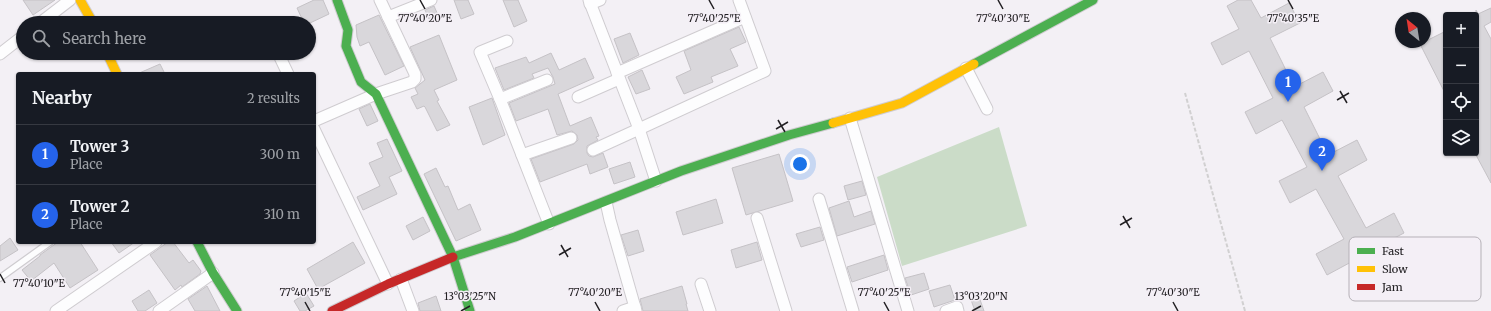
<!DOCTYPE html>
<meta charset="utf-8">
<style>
body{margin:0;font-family:Merriweather,serif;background:#20242c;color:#f1f3f6}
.controls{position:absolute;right:12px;top:12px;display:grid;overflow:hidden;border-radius:4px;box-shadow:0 1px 3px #0004}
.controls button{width:36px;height:36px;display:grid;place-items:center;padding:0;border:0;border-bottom:1px solid #363941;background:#171b24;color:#f1f3f6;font:20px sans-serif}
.compass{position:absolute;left:1395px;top:12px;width:36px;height:36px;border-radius:50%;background:#171b24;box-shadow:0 1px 3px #0004;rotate:330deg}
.you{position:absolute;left:800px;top:164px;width:14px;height:14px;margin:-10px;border:3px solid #fff;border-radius:50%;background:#1a73e8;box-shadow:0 0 0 6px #1a73e833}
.badge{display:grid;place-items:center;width:26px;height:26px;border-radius:50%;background:#2563eb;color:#fff;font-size:13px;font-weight:700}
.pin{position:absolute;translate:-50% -33px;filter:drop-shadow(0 1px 2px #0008)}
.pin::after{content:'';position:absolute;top:21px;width:14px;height:12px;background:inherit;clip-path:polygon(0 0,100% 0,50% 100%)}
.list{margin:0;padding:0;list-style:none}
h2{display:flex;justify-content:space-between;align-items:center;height:52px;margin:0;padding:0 16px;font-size:17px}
h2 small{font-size:13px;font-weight:400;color:#9ea1a6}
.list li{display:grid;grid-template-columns:26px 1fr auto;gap:12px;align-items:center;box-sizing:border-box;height:60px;padding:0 16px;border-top:1px solid #363941}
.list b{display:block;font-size:15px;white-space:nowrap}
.list p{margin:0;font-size:13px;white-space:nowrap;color:#9ea1a6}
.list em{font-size:13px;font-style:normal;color:#9ea1a6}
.icon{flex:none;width:22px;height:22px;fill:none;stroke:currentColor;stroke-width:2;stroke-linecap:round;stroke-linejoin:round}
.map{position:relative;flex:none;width:1491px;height:311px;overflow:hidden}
.search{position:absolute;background:#171b24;box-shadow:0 1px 3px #0004;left:16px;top:16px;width:300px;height:44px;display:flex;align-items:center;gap:10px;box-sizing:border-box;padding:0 14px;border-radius:22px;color:#9ea1a6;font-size:15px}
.panel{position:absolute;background:#171b24;box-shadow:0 1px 3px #0004;left:16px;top:72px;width:300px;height:172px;border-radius:4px}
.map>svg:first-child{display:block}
.green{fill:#cbdcc8}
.building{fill:#d9d7db;stroke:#c5c2c6}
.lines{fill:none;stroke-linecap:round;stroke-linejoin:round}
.lane-casing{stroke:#cfccd0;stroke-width:8}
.street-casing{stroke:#cfccd0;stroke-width:13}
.fast-casing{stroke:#cfccd0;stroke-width:11}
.slow-casing{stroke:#cfccd0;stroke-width:11}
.jam-casing{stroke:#cfccd0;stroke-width:11}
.path{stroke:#d1d0d1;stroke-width:2;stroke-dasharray:4 2;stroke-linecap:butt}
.lane{stroke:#fdfdfe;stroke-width:5.5}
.street{stroke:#fdfdfe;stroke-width:11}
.fast{stroke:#4caf50;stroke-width:9}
.slow{stroke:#ffc107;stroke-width:9}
.jam{stroke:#c62828;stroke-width:9}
.ticks{fill:none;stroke:#222023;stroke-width:1.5}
.key{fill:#f4eff6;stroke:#b5b1b7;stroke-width:1}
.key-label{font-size:11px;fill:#222023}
.ticks-label{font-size:10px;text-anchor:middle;fill:#222023;stroke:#f4eff6;stroke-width:3;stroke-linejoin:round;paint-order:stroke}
</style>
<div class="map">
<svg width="1491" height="311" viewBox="0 0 1491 311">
<rect width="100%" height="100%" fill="#f3f0f5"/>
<!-- green -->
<polygon class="green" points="999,127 1027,226 902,266 877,177"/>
<!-- building -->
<g class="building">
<polygon points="23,0 55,0 33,15"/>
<polygon points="314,0 323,0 329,14 310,23 304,23 297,8"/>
<polygon points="454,0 468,0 474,14 461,19"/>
<polygon points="503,0 518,0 527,21 514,27"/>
<polygon points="1238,0 1251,0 1261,18 1289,3 1300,23 1270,38 1282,62 1294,87 1323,72 1333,91 1304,107 1328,155 1357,140 1367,160 1338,176 1366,228 1394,213 1404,233 1375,248 1387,272 1365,284 1353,261 1327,275 1316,254 1344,239 1316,189 1290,203 1279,181 1307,167 1282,120 1256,134 1245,112 1273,98 1249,51 1222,65 1211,43 1239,29 1227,6"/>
<polygon points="434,6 438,15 429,19 425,10"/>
<polygon points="1491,8 1491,22 1484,26 1491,39 1491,183 1476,155 1476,10 1478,14"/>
<polygon points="379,15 404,66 385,75 369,42 360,46 357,37 356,25"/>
<polygon points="739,27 746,42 730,49 738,66 711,77 713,82 684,94 676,77 691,70 684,51"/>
<polygon points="1446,31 1446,95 1420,44"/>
<polygon points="630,33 639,55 623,63 614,39"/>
<polygon points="439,35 457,80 434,90 439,100 437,101 450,125 437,131 425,107 424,106 417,109 411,97 418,94 415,88 425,80 410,47"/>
<polygon points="551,53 559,70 585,58 594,78 558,94 570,126 591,117 599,136 596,137 598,140 587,146 587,153 589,156 593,157 603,153 608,167 590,174 587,164 540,182 531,159 574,144 578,140 577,135 572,131 557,135 548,109 516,121 509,103 555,84 553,77 548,68 532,74 534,78 504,90 495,68 526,57 529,63"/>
<polygon points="160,64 165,74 137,74"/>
<polygon points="642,70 650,89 636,94 628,77"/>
<polygon points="492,98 505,135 483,145 469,107"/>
<polygon points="370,104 378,121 367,126 359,109"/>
<polygon points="387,139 402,171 389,177 397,194 363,210 357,197 380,186 369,163 383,157 377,143"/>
<polygon points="779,154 793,201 746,215 732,168"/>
<polygon points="630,162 635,177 614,184 609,169"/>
<polygon points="436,168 445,187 448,186 458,210 470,204 481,230 456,241 424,174"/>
<polygon points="862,181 866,195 848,200 844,186"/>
<polygon points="716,199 723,223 683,235 676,212"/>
<polygon points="849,201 854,217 871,211 875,224 837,236 829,208"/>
<polygon points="423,217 430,231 413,240 406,226"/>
<polygon points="820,227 824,240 801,247 796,234"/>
<polygon points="638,230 644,251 628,256 621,235"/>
<polygon points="10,238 18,250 0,261 0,246"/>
<polygon points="58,242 80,242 98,270 70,288 54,263 31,281 22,270 40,256 40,255"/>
<polygon points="111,242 135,242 119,253"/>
<polygon points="168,242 173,242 189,263 193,260 201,271 200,274 182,287 181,285 175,290 150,255"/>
<polygon points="353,242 365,263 318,289 307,269"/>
<polygon points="757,242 762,260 736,268 731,250"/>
<polygon points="884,255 888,270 852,282 847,267"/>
<polygon points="924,273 929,289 911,295 905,278"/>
<polygon points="950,285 955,300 934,307 929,291"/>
<polygon points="207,286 220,311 195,311 188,299"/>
<polygon points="682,286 687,304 686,304 688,311 643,311 640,299"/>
<polygon points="149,290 157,303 145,311 138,311 132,301"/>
<polygon points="306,293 314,306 305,311 300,311 294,301"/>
<polygon points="978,294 984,311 975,311 970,297"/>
<polygon points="436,296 441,311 420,311 418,303"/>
</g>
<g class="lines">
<defs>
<polyline id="lane" points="0,278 50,242"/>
<g id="street">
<polyline points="589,0 639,129 593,150"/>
<polyline points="590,4 600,0"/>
<polyline points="388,17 431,0"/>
<polyline points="40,23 70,0"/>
<polyline points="507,41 480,52 500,99 549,224"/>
<polyline points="278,53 288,74"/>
<polyline points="0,54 23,36"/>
<polyline points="966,68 987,109"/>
<polyline points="617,73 745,17"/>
<polyline points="578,97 619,79"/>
<polyline points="500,99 547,80"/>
<polyline points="850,118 908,311"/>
<polyline points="314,121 376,94 412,82 415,79 415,74 380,0"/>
<polyline points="314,129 388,284"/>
<polyline points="522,155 571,138"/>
<polyline points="656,181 639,129 765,71 739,0"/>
<polyline points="819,199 853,311"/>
<polyline points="606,202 610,220 636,311"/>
<polyline points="757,218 786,311"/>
<polyline points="401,279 413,311"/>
<polyline points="701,284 710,311"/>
<polyline points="56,311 156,242"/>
<polyline points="159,311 213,273"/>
<polyline points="623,311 635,307"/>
<polyline points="946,311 957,307 958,311"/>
</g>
<g id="fast">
<polyline points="337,0 348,30 346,46 361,82 376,94 453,257 470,311"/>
<polyline points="974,64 1093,0"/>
<polyline points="197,242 213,273 237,311"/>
<polyline points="453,257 515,237 681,171 789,135 833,123"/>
</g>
<g id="slow">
<polyline points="80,0 93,23"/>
<polyline points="107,53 117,74"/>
<polyline points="833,123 902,103 974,64"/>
</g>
<polyline id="jam" points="332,311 388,284 453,257"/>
</defs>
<!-- lane casing -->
<use href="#lane" class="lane-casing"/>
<!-- street casing -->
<use href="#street" class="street-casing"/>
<!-- fast casing -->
<use href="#fast" class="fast-casing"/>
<!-- slow casing -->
<use href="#slow" class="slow-casing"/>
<!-- jam casing -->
<use href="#jam" class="jam-casing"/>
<!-- path -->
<polyline class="path" points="1185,93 1245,311"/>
<!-- lane -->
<use href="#lane" class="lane"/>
<!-- street -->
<use href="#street" class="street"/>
<!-- fast -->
<use href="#fast" class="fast"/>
<!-- slow -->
<use href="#slow" class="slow"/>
<!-- jam -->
<use href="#jam" class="jam"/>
</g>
<!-- ticks -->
<path class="ticks" d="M420,0L425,9M709,0L714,9M998,0L1003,9M1288,0L1293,9M1340,91L1347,103M1337,100L1349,93M778,120L785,132M776,129L788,122M1123,216L1130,228M1120,225L1132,218M561,245L568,257M559,255L571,248M0,274L5,283M305,302L310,311M595,302L600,311M884,302L889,311M1173,302L1178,311M461,311L470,306M972,311L981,306"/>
<!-- legend -->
<rect x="1349" y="237" width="132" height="64" rx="6" class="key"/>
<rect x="1357" y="248" width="18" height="6" fill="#4caf50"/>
<rect x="1357" y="266" width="18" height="6" fill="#ffc107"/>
<rect x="1357" y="284" width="18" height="6" fill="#c62828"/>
<g class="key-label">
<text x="1382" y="255">Fast</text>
<text x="1382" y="273">Slow</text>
<text x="1382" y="291">Jam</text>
</g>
<g class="ticks-label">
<text x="425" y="22">77°40'20"E</text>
<text x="714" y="22">77°40'25"E</text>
<text x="1003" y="22">77°40'30"E</text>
<text x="1293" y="22">77°40'35"E</text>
<text x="39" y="287">77°40'10"E</text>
<text x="305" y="296">77°40'15"E</text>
<text x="595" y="296">77°40'20"E</text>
<text x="884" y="296">77°40'25"E</text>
<text x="1173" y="296">77°40'30"E</text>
<text x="470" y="300">13°03'25"N</text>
<text x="981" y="300">13°03'20"N</text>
</g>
</svg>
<div class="controls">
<button>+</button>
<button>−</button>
<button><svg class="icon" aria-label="locate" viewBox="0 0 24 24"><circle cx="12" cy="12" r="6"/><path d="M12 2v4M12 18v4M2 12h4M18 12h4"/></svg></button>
<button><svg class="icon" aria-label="layers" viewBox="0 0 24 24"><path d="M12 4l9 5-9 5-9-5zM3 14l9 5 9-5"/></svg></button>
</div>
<svg class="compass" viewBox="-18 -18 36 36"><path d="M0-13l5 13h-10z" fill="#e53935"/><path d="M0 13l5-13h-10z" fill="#9ea1a6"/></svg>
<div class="you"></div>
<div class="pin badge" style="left:1288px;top:102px">1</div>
<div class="pin badge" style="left:1322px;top:171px">2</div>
<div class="search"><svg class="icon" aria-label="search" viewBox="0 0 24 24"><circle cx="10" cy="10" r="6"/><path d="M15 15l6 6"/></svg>Search here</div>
<section class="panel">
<h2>Nearby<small>2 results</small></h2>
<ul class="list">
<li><span class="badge">1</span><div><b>Tower 3</b><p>Place</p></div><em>300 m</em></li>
<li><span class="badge">2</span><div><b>Tower 2</b><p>Place</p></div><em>310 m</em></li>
</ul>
</section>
</div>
